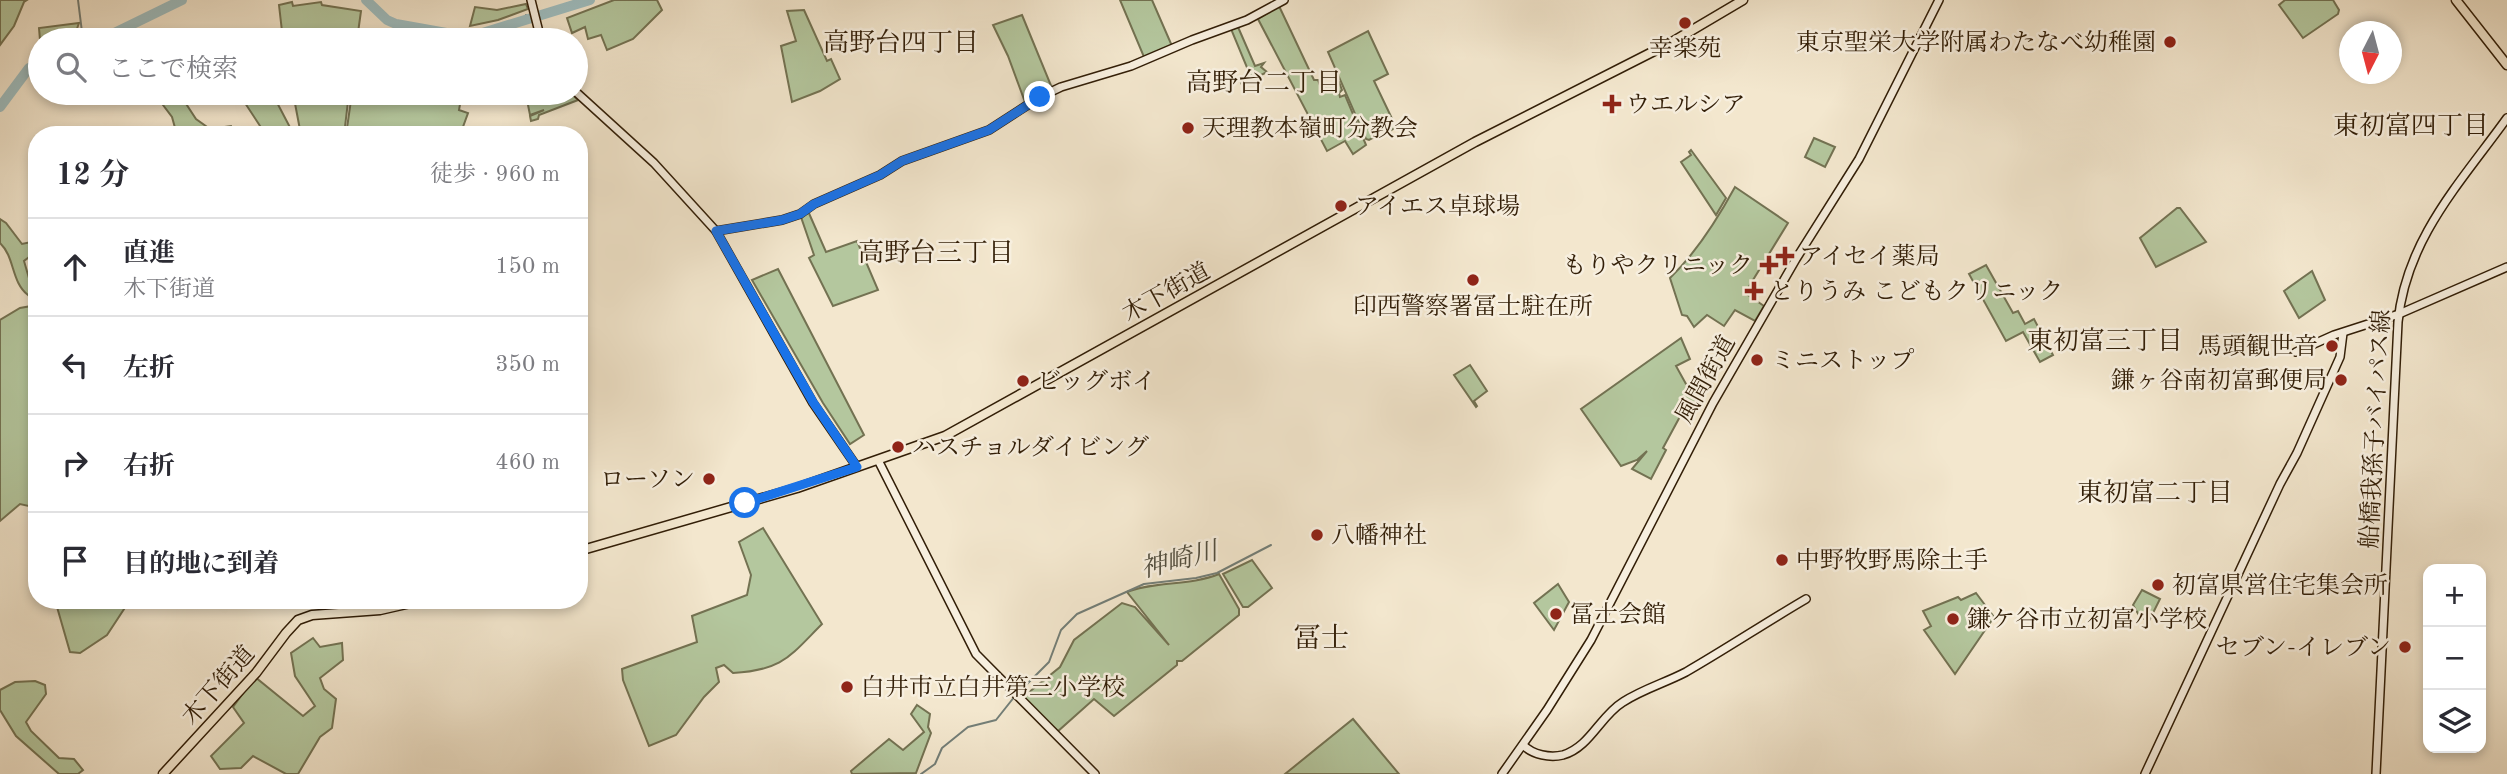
<!DOCTYPE html>
<html lang="ja">
<meta charset="utf-8">
<style>
body{margin:0;font-family:"Old Standard TT","Noto Serif JP",serif;background:#f7f7f7;color:#2b2b33}
.controls{position:absolute;right:21px;bottom:21px;display:grid;overflow:hidden;border-radius:14px;box-shadow:0 4px 10px #0003}
.controls button{width:63px;height:63px;display:grid;place-items:center;padding:0;border:0;border-bottom:2px solid #e1e1e2;background:#fff;color:#2b2b33;font:35px sans-serif}
.compass{position:absolute;left:2339px;top:21px;width:63px;height:63px;border-radius:50%;background:#fff;box-shadow:0 4px 10px #0003;rotate:186deg}
.stop{position:absolute;width:21px;height:21px;margin:-16px;border:5px solid #1a73e8;border-radius:50%;background:#fff}
.stop.end{background:#1a73e8;border-color:#fff;box-shadow:0 2px 7px #0008}
.list{margin:0;padding:0;list-style:none}
h2{display:flex;justify-content:space-between;align-items:center;height:91px;margin:0;padding:0 28px;font-size:30px}
h2 small{font-size:23px;font-weight:400;color:#7c7c81}
.list li{display:grid;grid-template-columns:46px 1fr auto;gap:21px;align-items:center;box-sizing:border-box;height:98px;padding:0 28px;border-top:2px solid #e1e1e2}
.list b{display:block;font-size:26px;white-space:nowrap}
.list p{margin:0;font-size:23px;white-space:nowrap;color:#7c7c81}
.list em{font-size:23px;font-style:normal;color:#7c7c81}
.icon{flex:none;width:38px;height:38px;fill:none;stroke:currentColor;stroke-width:2;stroke-linecap:round;stroke-linejoin:round}
.map{position:relative;flex:none;width:2507px;height:774px;overflow:hidden}
.search{position:absolute;background:#fff;box-shadow:0 4px 10px #0003;left:28px;top:28px;width:560px;height:77px;display:flex;align-items:center;gap:18px;box-sizing:border-box;padding:0 24px;border-radius:38px;color:#7c7c81;font-size:26px}
.panel{position:absolute;background:#fff;box-shadow:0 4px 10px #0003;left:28px;top:126px;width:560px;height:483px;border-radius:28px}
.map>svg:first-child{display:block}
.green{fill:#b4c79e;stroke:#737252;stroke-width:2}
.lines{fill:none;stroke-linecap:round;stroke-linejoin:round}
.stream{stroke:#737e77;stroke-width:2}
.river{stroke:#9ebec1;stroke-width:10}
.secondary-casing{stroke:#321e07;stroke-width:10}
.primary-casing{stroke:#321e07;stroke-width:11}
.secondary{stroke:#f7efdf;stroke-width:7}
.primary{stroke:#f3e7ce;stroke-width:8}
.route{stroke:#1a73e8;stroke-width:9}
.poi-dot{fill:#8f2418;stroke:#f7efdf;stroke-width:2.5}
.labels{text-anchor:middle;stroke-width:5;stroke-linejoin:round;paint-order:stroke}
.poi-label{font-size:24px;fill:#321e07;stroke:#f7efdf;text-anchor:start}
.street-label{font-size:24px;fill:#321e07;stroke:#f7efdf}
.neighbourhood-label{font-size:26px;fill:#321e07;stroke:#f7efdf}
.water-label{font-size:26px;font-style:italic;fill:#524e3f;stroke:#f7efdf}
.quarter-label{font-size:28px;fill:#321e07;stroke:#f7efdf}
</style>
<div class="map">
<svg width="2507" height="774" viewBox="0 0 2507 774">
<rect width="100%" height="100%" fill="#f3e7ce"/>
<filter id="stains"><feTurbulence type="fractalNoise" baseFrequency=".00286" numOctaves="4"/><feColorMatrix values="0 0 0 0 .2 0 0 0 0 .09 0 0 0 0 .02 0 0 0 .5 -.17"/></filter>
<radialGradient id="worn" r=".72"><stop offset=".6" stop-color="#630" stop-opacity="0"/><stop offset="1" stop-color="#630" stop-opacity=".3"/></radialGradient>
<!-- green -->
<g class="green">
<polygon points="0,0 27,0 24,2 14,26 0,45"/>
<polygon points="614,0 657,0 662,10 633,39 607,50 601,35 588,39 585,27 572,33 567,18"/>
<polygon points="1120,0 1152,0 1172,46 1144,57"/>
<polygon points="2285,0 2333,0 2339,10 2338,14 2303,38 2279,5"/>
<polygon points="292,2 293,6 321,2 322,5 361,11 357,40 283,40 279,5"/>
<polygon points="526,4 528,9 498,20 470,26 475,7 497,10"/>
<polygon points="1279,6 1314,80 1318,80 1321,88 1339,82 1342,90 1339,93 1340,97 1345,95 1366,145 1353,154 1345,141 1327,151 1258,19"/>
<polygon points="804,10 827,61 831,59 840,79 820,91 792,102 781,46 796,41 787,11"/>
<polygon points="1022,15 1052,88 1025,102 1008,56 993,25"/>
<polygon points="79,23 73,40 40,40 39,28"/>
<polygon points="1238,27 1255,66 1264,63 1261,67 1267,72 1242,85 1241,83 1251,77 1231,29"/>
<polygon points="1368,31 1388,74 1374,81 1396,127 1384,135 1382,133 1369,140 1366,139 1328,52"/>
<polygon points="154,93 179,93 196,119 210,129 231,126 235,135 177,135 172,117"/>
<polygon points="242,93 272,93 294,135 266,135 243,100"/>
<polygon points="293,93 349,93 344,135 301,135"/>
<polygon points="352,93 462,93 459,110 468,113 460,135 346,135"/>
<polygon points="532,93 571,93 578,100 539,115 538,119 531,121 530,116 544,110 530,115 526,95"/>
<polygon points="1814,138 1835,147 1825,167 1805,157"/>
<polygon points="1691,150 1726,198 1716,215 1681,162 1691,155 1689,152"/>
<path d="M1735,187L1788,223L1745,293L1764,306L1755,321L1735,310L1724,326L1707,315L1694,327L1687,316L1682,315L1670,278C1697,252 1717,220 1735,187Z"/>
<polygon points="2177,208 2180,208 2206,242 2156,267 2140,238"/>
<polygon points="808,211 826,252 857,241 878,290 833,306 809,258 814,255 801,217"/>
<path d="M0,219L6,223L22,244L36,241L37,251L24,261L33,292L28,295C11,282 15,257 0,243Z"/>
<polygon points="1986,265 2013,313 2018,311 2025,324 2034,319 2053,355 2040,362 2023,332 2006,341 1969,274"/>
<polygon points="778,269 864,435 850,444 823,403 752,280"/>
<polygon points="2312,271 2325,300 2299,318 2284,291"/>
<polygon points="37,305 37,533 29,506 20,504 0,521 0,320 20,308"/>
<polygon points="1681,338 1690,359 1676,366 1696,402 1683,411 1663,448 1666,450 1651,479 1632,469 1647,451 1637,460 1621,466 1581,409"/>
<polygon points="1470,365 1487,391 1474,401 1477,406 1476,407 1454,375"/>
<path d="M763,528L822,624C789,657 783,670 733,673L724,665L716,668L719,682L704,697L676,735L649,746L623,680L622,669L697,642L692,616L747,595L751,575L739,542Z"/>
<polygon points="1252,560 1272,588 1248,607 1243,607 1223,574"/>
<path d="M1219,574L1239,609V615L1182,661H1177V665L1114,716L1094,699L1057,732L1023,697L1060,667L1074,640L1122,603L1135,607L1169,645L1127,592C1154,581 1190,586 1219,574Z"/>
<polygon points="1558,584 1569,602 1554,630 1534,603"/>
<polygon points="2142,590 2160,599 2149,621 2140,617 2133,605"/>
<polygon points="1976,593 1994,617 1955,674 1924,630 1931,626 1923,611 1958,597 1961,600"/>
<polygon points="55,600 130,600 107,635 80,653 70,652"/>
<polygon points="313,638 320,647 342,643 343,660 320,678 324,689 336,699 332,728 320,737 298,774 286,774 253,756 241,768 220,769 211,756 244,723 233,707 255,677 303,716 315,706 295,676 291,653"/>
<polygon points="35,681 45,685 46,694 26,722 31,731 59,758 74,759 83,770 78,774 59,774 16,736 0,710 0,690 15,682"/>
<polygon points="917,705 930,714 928,727 931,733 916,773 852,774 851,771 889,739 903,750 924,732 911,714"/>
<polygon points="1353,719 1399,774 1285,774"/>
</g>
<g class="lines">
<!-- stream -->
<g class="stream">
<polyline points="78,0 83,40"/>
<polyline points="526,15 528,20"/>
<polyline points="1019,692 1049,662 1061,630 1077,614 1144,584 1196,578 1217,573 1271,545"/>
<polyline points="921,774 935,764 942,748 968,727 996,720 1015,696"/>
</g>
<!-- river -->
<g class="river">
<polyline points="366,0 387,20 396,24 463,36 476,35 590,0"/>
<polyline points="100,40 182,0"/>
<polyline points="0,107 29,68 40,63"/>
</g>
<defs>
<g id="secondary">
<polyline points="531,0 541,40"/>
<polyline points="576,92 654,163 716,231 813,403 857,467"/>
<polyline points="716,231 782,220 800,214 814,204 880,175 902,161 989,130 1040,97 1061,87 1131,66 1192,40 1247,20 1284,0"/>
<polyline points="2296,352 2334,335 2399,314 2507,267"/>
<polyline points="878,460 976,654 1095,774"/>
<path d="M1523,745C1533,755 1550,758 1563,755C1590,747 1600,716 1623,702C1643,689 1665,683 1686,672C1726,649 1765,623 1806,599"/>
<polyline points="1502,774 1547,710 1591,640 1713,403 1796,259 1859,159 1939,0"/>
<polyline points="2145,774 2280,484 2297,453 2340,357 2343,333"/>
<path d="M2376,774L2398,322C2406,239 2461,182 2507,118"/>
</g>
<g id="primary">
<polyline points="2456,0 2507,65"/>
<polyline points="579,551 797,488 945,436 1475,142 1672,42 1743,0"/>
<polyline points="163,774 256,673 286,633 298,620 312,615 380,610 424,600"/>
</g>
</defs>
<!-- secondary casing -->
<use href="#secondary" class="secondary-casing"/>
<!-- primary casing -->
<use href="#primary" class="primary-casing"/>
<!-- secondary -->
<use href="#secondary" class="secondary"/>
<!-- primary -->
<use href="#primary" class="primary"/>
</g>
<g class="lines">
<!-- route -->
<polyline class="route" points="745,503 857,467 813,402 716,231 782,220 800,214 814,204 880,175 902,161 989,130 1040,97"/>
</g>
<!-- markers -->
<g class="poi-dot">
<circle cx="1685" cy="23" r="7"/>
<circle cx="2170" cy="42" r="7"/>
<path d="M1608.5 93.5h7v7h7v7h-7v7h-7v-7h-7v-7h7z"/>
<circle cx="1188" cy="128" r="7"/>
<circle cx="1341" cy="206" r="7"/>
<path d="M1781.5 245.5h7v7h7v7h-7v7h-7v-7h-7v-7h7z"/>
<path d="M1765.5 254.5h7v7h7v7h-7v7h-7v-7h-7v-7h7z"/>
<circle cx="1473" cy="280" r="7"/>
<path d="M1750.5 280.5h7v7h7v7h-7v7h-7v-7h-7v-7h7z"/>
<circle cx="2332" cy="346" r="7"/>
<circle cx="1757" cy="360" r="7"/>
<circle cx="2341" cy="380" r="7"/>
<circle cx="1023" cy="381" r="7"/>
<circle cx="898" cy="447" r="7"/>
<circle cx="709" cy="479" r="7"/>
<circle cx="1317" cy="535" r="7"/>
<circle cx="1782" cy="560" r="7"/>
<circle cx="2158" cy="585" r="7"/>
<circle cx="1556" cy="614" r="7"/>
<circle cx="1953" cy="619" r="7"/>
<circle cx="2405" cy="647" r="7"/>
<circle cx="847" cy="687" r="7"/>
</g>
<g class="labels">
<!-- poi labels -->
<g class="poi-label">
<text x="2156" y="50" text-anchor="end">東京聖栄大学附属わたなべ幼稚園</text>
<text x="1685" y="56" text-anchor="middle">幸楽苑</text>
<text x="1626" y="112">ウエルシア</text>
<text x="1202" y="136">天理教本嶺町分教会</text>
<text x="1355" y="214">アイエス卓球場</text>
<text x="1799" y="264">アイセイ薬局</text>
<text x="1753" y="273" text-anchor="end">もりやクリニック</text>
<text x="1770" y="299">とりうみ こどもクリニック</text>
<text x="1473" y="314" text-anchor="middle">印西警察署冨士駐在所</text>
<text x="2318" y="354" text-anchor="end">馬頭観世音</text>
<text x="1771" y="368">ミニストップ</text>
<text x="2327" y="388" text-anchor="end">鎌ヶ谷南初富郵便局</text>
<text x="1037" y="389">ビッグボイ</text>
<text x="912" y="455">ハスチョルダイビング</text>
<text x="695" y="487" text-anchor="end">ローソン</text>
<text x="1331" y="543">八幡神社</text>
<text x="1796" y="568">中野牧野馬除土手</text>
<text x="2172" y="593">初富県営住宅集会所</text>
<text x="1570" y="622">冨士会館</text>
<text x="1967" y="627">鎌ケ谷市立初富小学校</text>
<text x="2391" y="655" text-anchor="end">セブン-イレブン</text>
<text x="861" y="695">白井市立白井第三小学校</text>
</g>
<!-- street labels -->
<g class="street-label">
<text transform="translate(1166 292) rotate(-29)" y="8">木下街道</text>
<text transform="translate(1705 379) rotate(-61)" y="8">風間街道</text>
<text transform="translate(2375 429) rotate(-87)" y="8">船橋我孫子バイパス線</text>
<text transform="translate(218 685) rotate(-49)" y="8">木下街道</text>
</g>
<!-- neighbourhood labels -->
<g class="neighbourhood-label">
<text x="901" y="51">高野台四丁目</text>
<text x="1264" y="91">高野台二丁目</text>
<text x="2411" y="134">東初富四丁目</text>
<text x="936" y="261">高野台三丁目</text>
<text x="2105" y="349">東初富三丁目</text>
<text x="2155" y="501">東初富二丁目</text>
</g>
<!-- water labels -->
<g class="water-label">
<text transform="translate(1179 559) rotate(-14)" y="9">神崎川</text>
</g>
<!-- quarter labels -->
<g class="quarter-label">
<text x="1321" y="647">冨士</text>
</g>
</g>
<rect width="100%" height="100%" filter="url(#stains)"/>
<rect width="100%" height="100%" fill="url(#worn)"/>
</svg>
<div class="controls">
<button>+</button>
<button>−</button>
<button><svg class="icon" aria-label="layers" viewBox="0 0 24 24"><path d="M12 4l9 5-9 5-9-5zM3 14l9 5 9-5"/></svg></button>
</div>
<svg class="compass" viewBox="-18 -18 36 36"><path d="M0-13l5 13h-10z" fill="#e53935"/><path d="M0 13l5-13h-10z" fill="#7c7c81"/></svg>
<div class="stop" style="left:745px;top:503px"></div>
<div class="stop end" style="left:1040px;top:97px"></div>
<div class="search"><svg class="icon" aria-label="search" viewBox="0 0 24 24"><circle cx="10" cy="10" r="6"/><path d="M15 15l6 6"/></svg>ここで検索</div>
<section class="panel">
<h2>12 分<small>徒歩 · 960 m</small></h2>
<ul class="list">
<li><svg class="icon" aria-label="ahead" viewBox="0 0 24 24"><path d="M12 20V5M6 11l6-6 6 6"/></svg><div><b>直進</b><p>木下街道</p></div><em>150 m</em></li>
<li><svg class="icon" aria-label="left" viewBox="0 0 24 24"><path d="M17 20v-9H6M10 6l-5 5 5 5"/></svg><div><b>左折</b></div><em>350 m</em></li>
<li><svg class="icon" aria-label="right" viewBox="0 0 24 24"><path d="M7 20v-9h11M14 6l5 5-5 5"/></svg><div><b>右折</b></div><em>460 m</em></li>
<li><svg class="icon" aria-label="arrive" viewBox="0 0 24 24"><path d="M6 21V4h12l-3 4 3 4H6"/></svg><div><b>目的地に到着</b></div></li>
</ul>
</section>
</div>
